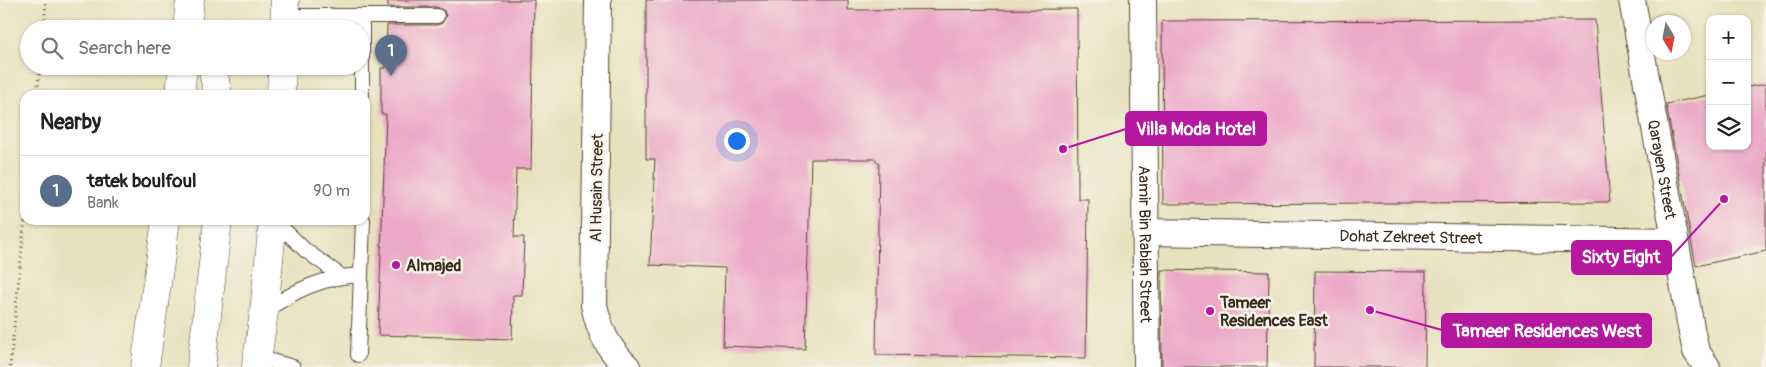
<!DOCTYPE html>
<meta charset="utf-8">
<style>
body{margin:0;font-family:Pangolin,sans-serif;background:#f2f2f2;color:#222}
.controls{position:absolute;right:15px;top:15px;display:grid;overflow:hidden;border-radius:10px;box-shadow:0 1px 4px #0004}
.controls button{width:45px;height:45px;display:grid;place-items:center;padding:0;border:0;border-bottom:1px solid #e0e0e0;background:#fff;color:#222;font:25px sans-serif}
.compass{position:absolute;left:1646px;top:15px;width:45px;height:45px;border-radius:50%;background:#fff;box-shadow:0 1px 4px #0004;rotate:170deg}
.you{position:absolute;left:736px;top:140px;width:18px;height:18px;margin:-12px;border:4px solid #fff;border-radius:50%;background:#1a73e8;box-shadow:0 0 0 8px #1a73e833}
.badge{display:grid;place-items:center;width:32px;height:32px;border-radius:50%;background:#0b8043;color:#fff;font-size:16px;font-weight:700}
.pin{position:absolute;translate:-50% -41px;filter:drop-shadow(0 1px 2px #0008)}
.pin::after{content:'';position:absolute;top:26px;width:18px;height:15px;background:inherit;clip-path:polygon(0 0,100% 0,50% 100%)}
.list{margin:0;padding:0;list-style:none}
h2{display:flex;justify-content:space-between;align-items:center;height:65px;margin:0;padding:0 20px;font-size:21px}
h2 small{font-size:16px;font-weight:400;color:#767676}
.list li{display:grid;grid-template-columns:32px 1fr auto;gap:15px;align-items:center;box-sizing:border-box;height:70px;padding:0 20px;border-top:1px solid #e0e0e0}
.list b{display:block;font-size:19px;white-space:nowrap}
.list p{margin:0;font-size:16px;white-space:nowrap;color:#767676}
.list em{font-size:16px;font-style:normal;color:#767676}
.icon{flex:none;width:28px;height:28px;fill:none;stroke:currentColor;stroke-width:2;stroke-linecap:round;stroke-linejoin:round}
.map{position:relative;flex:none;width:1766px;height:367px;overflow:hidden}
.search{position:absolute;background:#fff;box-shadow:0 1px 4px #0004;left:20px;top:20px;width:350px;height:55px;display:flex;align-items:center;gap:12px;box-sizing:border-box;padding:0 18px;border-radius:28px;color:#767676;font-size:19px}
.panel{position:absolute;background:#fff;box-shadow:0 1px 4px #0004;left:20px;top:90px;width:350px;height:135px;border-radius:15px}
.map>svg:first-child{display:block}
.building{fill:#ecaac8}
.lines{fill:none;stroke-linecap:round;stroke-linejoin:round}
.lane-casing{stroke:#554536;stroke-width:16}
.street-casing{stroke:#554536;stroke-width:28}
.highway-casing{stroke:#554536;stroke-width:29}
.path{stroke:#554536;stroke-width:3;stroke-dasharray:1 4;stroke-linecap:butt}
.lane{stroke:#fff;stroke-width:14}
.street{stroke:#fff;stroke-width:26}
.highway{stroke:#fff;stroke-width:28}
.poi-dot{fill:#b5179e;stroke:#f7f3e8;stroke-width:2}
.labels{text-anchor:middle;stroke-width:5;stroke-linejoin:round;paint-order:stroke}
.street-label{font-size:16px;fill:#3b2a1e;stroke:#f7f3e8}
.poi-label{font-size:16px;font-weight:bold;fill:#3b2a1e;stroke:#f7f3e8;text-anchor:start}
.leader{fill:none;stroke:#b5179e;stroke-width:2}
.callout-dot{fill:#b5179e;stroke:#f7f3e8;stroke-width:2}
.callout{fill:#b5179e;stroke:#b5179e;stroke-width:2}
.callout-label{font-size:18px;text-anchor:middle;font-weight:bold;fill:#fff}
</style>
<div class="map">
<svg width="1766" height="367" viewBox="0 0 1766 367">
<rect width="100%" height="100%" fill="#f7f3e8"/>
<filter id="ink" filterUnits="userSpaceOnUse"><feTurbulence type="fractalNoise" baseFrequency=".02" numOctaves="2"/><feDisplacementMap in="SourceGraphic" scale="10" xChannelSelector="R" yChannelSelector="G"/><feConvolveMatrix kernelMatrix="1 2 1 2 8 2 1 2 1" color-interpolation-filters="sRGB"/></filter>
<filter id="wash" filterUnits="userSpaceOnUse"><feTurbulence type="fractalNoise" baseFrequency=".0096" numOctaves="4" result="noise"/><feDisplacementMap in="SourceGraphic" scale="20" xChannelSelector="R" yChannelSelector="G"/><feGaussianBlur stdDeviation="1.12" result="paint"/><feColorMatrix in="noise" values="0 0 0 0 0 0 0 0 0 0 0 0 0 0 0 0 0 1.4 0 .05"/><feComposite in="paint" operator="in"/></filter>
<g filter="url(#wash)">
<rect width="100%" height="100%" fill="#e8e1be"/>
<g id="blocks">
<!-- building -->
<g class="building">
<polygon points="388,0 534,0 531,169 516,169 514,237 524,237 522,295 513,295 512,339 378,335 386,114 381,114 381,68 386,68 387,25 437,25 442,23 446,16 444,11 437,7 388,7"/>
<polygon points="646,0 848,0 848,10 1077,9 1078,199 1088,199 1086,358 876,355 879,162 876,162 876,159 811,159 805,349 723,346 725,268 650,265 655,159 646,159"/>
<polygon points="1595,20 1610,202 1163,204 1162,21"/>
<polygon points="1766,84 1766,251 1696,266 1666,104 1710,95 1710,146 1747,146 1747,87"/>
<polygon points="1161,270 1269,272 1267,367 1162,367"/>
<polygon points="1315,271 1426,272 1425,367 1314,367"/>
</g>
</g>
</g>
<g filter="url(#ink)">
<use href="#blocks" fill-opacity="0" stroke="#554536" stroke-width="1"/>
<g class="lines">
<defs>
<g id="lane">
<polyline points="285,16 437,16"/>
<polyline points="362,16 362,95"/>
<polyline points="274,220 305,250 341,276"/>
<path d="M264,312C295,290 322,277 361,275"/>
<polyline points="358,355 363,220"/>
<polyline points="257,357 293,367"/>
</g>
<g id="street">
<path d="M598,0L594,305C600,332 607,347 627,367"/>
<path id="s1" d="M1143,0L1147,367"/>
<path id="s2" d="M1632,0L1692,333L1696,351L1707,367"/>
<path id="s3" d="M1146,232L1675,241"/>
</g>
<g id="highway">
<polyline points="187,29 190,0"/>
<polyline points="284,29 285,0"/>
<polyline points="212,66 218,95"/>
<polyline points="180,95 183,66"/>
<polyline points="281,95 282,66"/>
<polyline points="145,367 166,220"/>
<polyline points="201,367 218,220"/>
<polyline points="256,367 264,312 273,220"/>
</g>
</defs>
<!-- lane casing -->
<use href="#lane" class="lane-casing"/>
<!-- street casing -->
<use href="#street" class="street-casing"/>
<!-- highway casing -->
<use href="#highway" class="highway-casing"/>
<!-- path -->
<g class="path">
<polyline points="44,29 46,0"/>
<polyline points="37,95 40,66"/>
<polyline points="10,367 25,217"/>
</g>
<!-- lane -->
<use href="#lane" class="lane"/>
<!-- street -->
<use href="#street" class="street"/>
<!-- highway -->
<use href="#highway" class="highway"/>
</g>
</g>
<!-- markers -->
<g class="poi-dot">
<circle cx="396" cy="265" r="5"/>
<circle cx="1210" cy="311" r="5"/>
</g>
<g class="labels">
<!-- street labels -->
<g class="street-label">
<text dy="6" stroke="none"><textPath href="#s2" startOffset="172">Qarayen Street</textPath></text>
<text transform="translate(596 188) rotate(-89)" y="6">Al Husain Street</text>
<text dy="6" stroke="none"><textPath href="#s3" startOffset="265">Dohat Zekreet Street</textPath></text>
<text dy="6" stroke="none"><textPath href="#s1" startOffset="244">Aamir Bin Rabiah Street</textPath></text>
</g>
<!-- poi labels -->
<g class="poi-label">
<text x="406" y="271">Almajed</text>
<text x="1220" y="308">Tameer<tspan x="1220" dy="18">Residences East</tspan></text>
</g>
</g>
<!-- callouts -->
<path class="leader" d="M1063 149L1126 129M1724 199L1671 257M1370 310L1442 330"/>
<g class="callout-dot">
<circle cx="1063" cy="149" r="5"/>
<circle cx="1724" cy="199" r="5"/>
<circle cx="1370" cy="310" r="5"/>
</g>
<g class="callout">
<rect x="1126" y="112" width="140" height="33" rx="5"/>
<rect x="1572" y="241" width="99" height="33" rx="5"/>
<rect x="1442" y="314" width="209" height="33" rx="5"/>
</g>
<g class="callout-label">
<text x="1196" y="135">Villa Moda Hotel</text>
<text x="1621" y="263">Sixty Eight</text>
<text x="1547" y="337">Tameer Residences West</text>
</g>
</svg>
<div class="controls">
<button>+</button>
<button>−</button>
<button><svg class="icon" aria-label="layers" viewBox="0 0 24 24"><path d="M12 4l9 5-9 5-9-5zM3 14l9 5 9-5"/></svg></button>
</div>
<svg class="compass" viewBox="-18 -18 36 36"><path d="M0-13l5 13h-10z" fill="#e53935"/><path d="M0 13l5-13h-10z" fill="#767676"/></svg>
<div class="you"></div>
<div class="pin badge" style="left:391px;top:76px;background:#5c6f8a">1</div>
<div class="search"><svg class="icon" aria-label="search" viewBox="0 0 24 24"><circle cx="10" cy="10" r="6"/><path d="M15 15l6 6"/></svg>Search here</div>
<section class="panel">
<h2>Nearby<small></small></h2>
<ul class="list">
<li><span class="badge" style="background:#5c6f8a">1</span><div><b>tatek boulfoul</b><p>Bank</p></div><em>90 m</em></li>
</ul>
</section>
</div>
